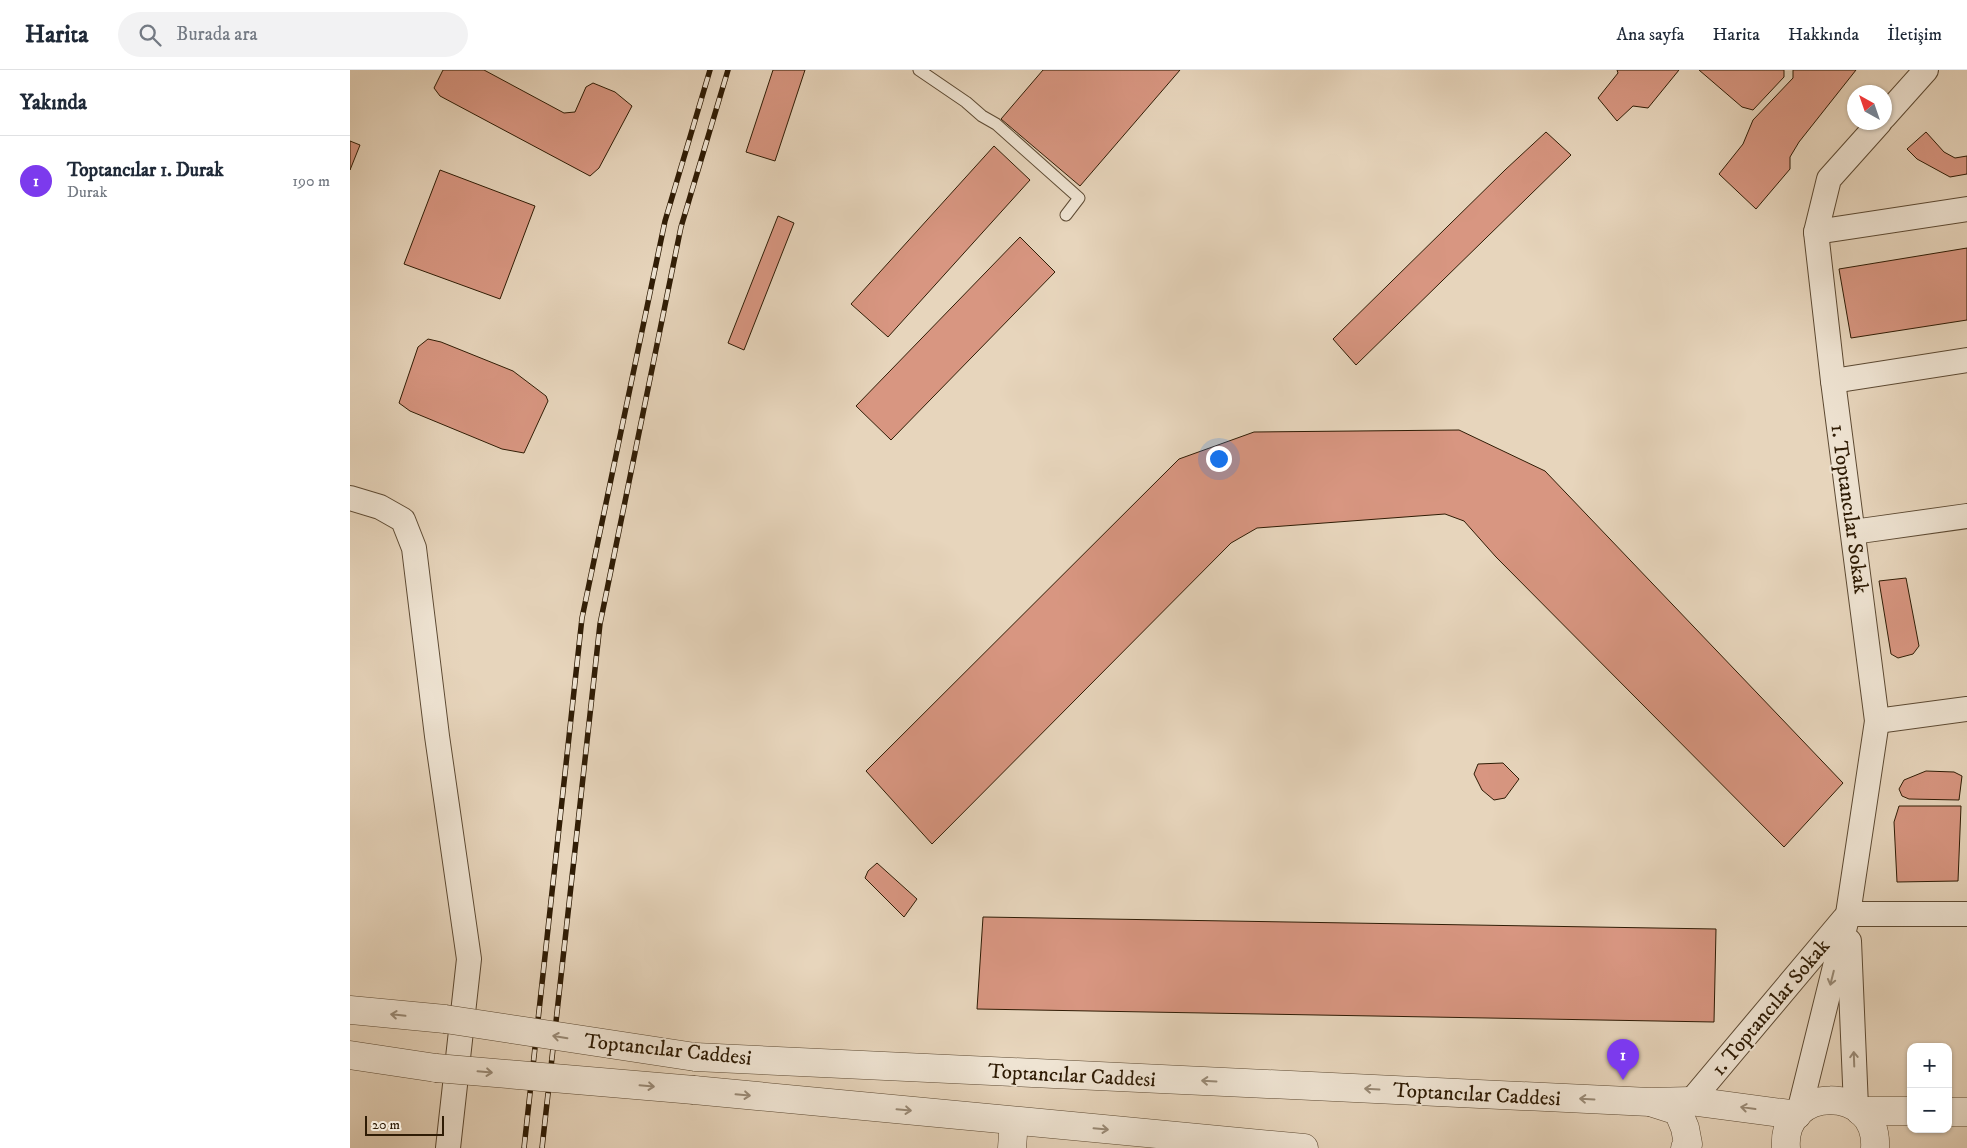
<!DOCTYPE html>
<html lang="tr">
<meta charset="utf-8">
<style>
body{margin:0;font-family:"IM FELL DW Pica",serif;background:#f2f2f3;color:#1f2937}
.controls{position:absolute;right:15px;bottom:15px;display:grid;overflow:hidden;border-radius:10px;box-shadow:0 1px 4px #0004}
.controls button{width:45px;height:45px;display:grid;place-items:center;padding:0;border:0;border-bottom:1px solid #e0e1e3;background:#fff;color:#1f2937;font:25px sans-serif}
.compass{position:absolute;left:1497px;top:15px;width:45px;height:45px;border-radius:50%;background:#fff;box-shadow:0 1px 4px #0004;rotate:320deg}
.scale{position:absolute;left:15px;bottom:12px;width:79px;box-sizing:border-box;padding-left:5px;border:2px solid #2f1c05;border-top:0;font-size:14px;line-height:18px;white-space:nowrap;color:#2f1c05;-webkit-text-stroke:4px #efe4d3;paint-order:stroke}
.you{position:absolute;left:868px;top:388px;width:18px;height:18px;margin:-12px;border:4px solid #fff;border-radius:50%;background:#1a73e8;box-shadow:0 0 0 8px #1a73e833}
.badge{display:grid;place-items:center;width:32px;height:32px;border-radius:50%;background:#7c3aed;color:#fff;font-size:16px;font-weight:700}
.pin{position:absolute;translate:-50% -41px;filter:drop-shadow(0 1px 2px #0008)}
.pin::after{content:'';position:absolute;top:26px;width:18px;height:15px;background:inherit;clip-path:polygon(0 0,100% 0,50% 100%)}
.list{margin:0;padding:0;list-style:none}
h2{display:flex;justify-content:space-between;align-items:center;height:65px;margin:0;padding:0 20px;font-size:21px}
h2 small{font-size:16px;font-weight:400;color:#747a83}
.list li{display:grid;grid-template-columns:32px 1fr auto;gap:15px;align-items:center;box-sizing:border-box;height:90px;padding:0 20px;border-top:1px solid #e0e1e3}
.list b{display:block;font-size:19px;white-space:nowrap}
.list p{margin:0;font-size:16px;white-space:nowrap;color:#747a83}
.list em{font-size:16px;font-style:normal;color:#747a83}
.icon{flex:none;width:28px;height:28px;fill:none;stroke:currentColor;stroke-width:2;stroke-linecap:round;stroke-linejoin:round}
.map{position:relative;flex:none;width:1617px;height:1078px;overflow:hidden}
header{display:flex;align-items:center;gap:30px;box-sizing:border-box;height:70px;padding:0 25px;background:#fff;border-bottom:1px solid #e0e1e3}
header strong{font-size:24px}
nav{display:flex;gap:28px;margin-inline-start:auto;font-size:18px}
.search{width:350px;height:45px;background:#f2f2f3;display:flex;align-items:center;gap:12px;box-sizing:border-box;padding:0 18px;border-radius:28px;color:#747a83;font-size:19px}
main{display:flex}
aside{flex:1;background:#fff}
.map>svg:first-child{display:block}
.building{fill:#d89681;stroke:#2f1c05}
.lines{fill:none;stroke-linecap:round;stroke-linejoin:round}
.service-casing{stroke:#5d4a33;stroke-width:13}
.minor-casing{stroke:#5d4a33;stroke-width:26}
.tertiary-casing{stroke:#5d4a33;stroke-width:29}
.service{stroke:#efe4d3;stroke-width:11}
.minor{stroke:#efe4d3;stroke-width:24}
.tertiary{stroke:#efe4d3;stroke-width:28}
.rail-casing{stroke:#2f1c05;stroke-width:5.5}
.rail{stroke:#efe4d3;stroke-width:4;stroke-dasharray:11;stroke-linecap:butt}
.tertiary-bridge-casing{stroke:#5d4a33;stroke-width:29;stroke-linecap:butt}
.tertiary-bridge{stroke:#efe4d3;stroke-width:28}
.oneway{stroke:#998a76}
.labels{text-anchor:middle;stroke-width:4;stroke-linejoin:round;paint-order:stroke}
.street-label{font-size:21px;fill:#2f1c05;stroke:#efe4d3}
</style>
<header>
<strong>Harita</strong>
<div class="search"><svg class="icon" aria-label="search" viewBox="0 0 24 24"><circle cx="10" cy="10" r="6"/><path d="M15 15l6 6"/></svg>Burada ara</div>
<nav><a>Ana sayfa</a><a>Harita</a><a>Hakkında</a><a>İletişim</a></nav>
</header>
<main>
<aside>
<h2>Yakında<small></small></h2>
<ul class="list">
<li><span class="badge">1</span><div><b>Toptancılar 1. Durak</b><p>Durak</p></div><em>190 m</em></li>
</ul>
</aside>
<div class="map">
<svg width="1617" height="1078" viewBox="0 0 1617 1078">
<rect width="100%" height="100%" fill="#e7d5bc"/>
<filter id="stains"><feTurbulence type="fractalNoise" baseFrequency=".004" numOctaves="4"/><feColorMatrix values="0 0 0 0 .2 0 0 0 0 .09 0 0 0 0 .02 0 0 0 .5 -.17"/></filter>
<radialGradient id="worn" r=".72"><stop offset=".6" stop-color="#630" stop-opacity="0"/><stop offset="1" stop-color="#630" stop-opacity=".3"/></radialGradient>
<!-- building -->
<g class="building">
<polygon points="93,0 134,0 214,43 225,42 236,17 243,13 265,22 282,36 249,98 240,106 90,26 84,18"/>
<polygon points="423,0 455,0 425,91 396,82"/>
<polygon points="693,0 830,0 730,116 651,49"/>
<polygon points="1267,0 1329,0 1298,38 1283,36 1267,51 1248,28 1268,3"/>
<polygon points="1349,0 1434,0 1434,7 1403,40 1392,37"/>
<polygon points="1443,0 1506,0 1449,72 1440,87 1440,99 1406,139 1369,104 1393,74 1403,50 1443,8"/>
<polygon points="1196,62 1221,85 1006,295 983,269 1155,100"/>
<polygon points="1576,62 1594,82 1605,88 1617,86 1617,104 1600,107 1567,89 1557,79"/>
<polygon points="0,71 10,75 0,100"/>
<polygon points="644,76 680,110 538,267 501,234"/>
<polygon points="90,100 185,136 150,229 54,194"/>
<polygon points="428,146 444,153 394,280 378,273"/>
<polygon points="670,167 705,202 541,370 506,336"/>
<polygon points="1617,178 1617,250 1501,268 1489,199"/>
<polygon points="78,269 91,272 163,301 196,326 198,331 174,383 152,379 60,341 49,333 68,277"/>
<polygon points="1109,360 1195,401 1493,713 1434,777 1146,487 1114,451 1095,444 907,458 881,473 582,774 516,701 829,389 904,362"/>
<polygon points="1556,508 1569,576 1563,584 1548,588 1541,584 1529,511"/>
<polygon points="1153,693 1169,709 1155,728 1144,730 1132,720 1124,704 1128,694"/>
<polygon points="1576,701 1604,702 1612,706 1609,730 1559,729 1552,726 1549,719 1554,710"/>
<polygon points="1549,736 1611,736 1608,811 1547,812 1544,752"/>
<polygon points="527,793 567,829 554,847 515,808 518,801"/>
<polygon points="633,847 1366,859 1364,952 627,939"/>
</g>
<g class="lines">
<defs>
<polyline id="service" points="569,0 616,32 632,46 646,54 729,128 716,145"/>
<g id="minor">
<polyline points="1534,47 1576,0"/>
<polyline points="1466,162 1617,139"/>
<polyline points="1483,311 1617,290"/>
<polyline points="0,428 30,437 53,450 64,478 87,666 119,889 98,1078"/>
<polyline points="1503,462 1617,446"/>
<polyline points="1527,651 1617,639"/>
<polyline points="1498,844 1617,844"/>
<polyline points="1499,871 1506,1037"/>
<polyline points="1341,1031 1494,849"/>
<polyline points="1449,1042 1498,844 1527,651 1483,311 1466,162 1479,109 1530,52"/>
</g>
<g id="tertiary">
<polyline points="0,940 95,949"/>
<polyline points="0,985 86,998"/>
<polyline points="345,987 1300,1032 1341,1031 1447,1045"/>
<polyline points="344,1020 954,1078"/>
<polyline points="1303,1033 1328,1041 1335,1058 1338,1074 1335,1078"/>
<polyline points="1510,1041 1561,1041"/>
<polyline points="1598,1042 1617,1042"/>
<polyline points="662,1078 664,1051"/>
<path d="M1436,1078C1431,1015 1529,1014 1525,1078"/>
</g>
</defs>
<!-- service casing -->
<use href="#service" class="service-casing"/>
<!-- minor casing -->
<use href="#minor" class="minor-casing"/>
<!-- tertiary casing -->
<use href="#tertiary" class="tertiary-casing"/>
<!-- service -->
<use href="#service" class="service"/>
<!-- minor -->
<use href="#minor" class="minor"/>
<!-- tertiary -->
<use href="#tertiary" class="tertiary"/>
<defs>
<g id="rail">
<polyline points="174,1078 232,548 315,151 360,0"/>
<polyline points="192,1078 250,554 331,157 378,0"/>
</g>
</defs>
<!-- rail casing -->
<use href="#rail" class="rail-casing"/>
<!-- rail -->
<use href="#rail" class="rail"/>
<defs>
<g id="tertiary-bridge">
<polyline points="95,949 345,987"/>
<polyline points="86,998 344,1020"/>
</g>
</defs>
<!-- tertiary-bridge casing -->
<use href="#tertiary-bridge" class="tertiary-bridge-casing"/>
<!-- tertiary-bridge -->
<use href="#tertiary-bridge" class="tertiary-bridge"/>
</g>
<!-- one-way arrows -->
<defs><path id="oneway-shaft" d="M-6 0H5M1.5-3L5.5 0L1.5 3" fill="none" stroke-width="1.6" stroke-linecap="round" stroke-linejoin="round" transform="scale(1.25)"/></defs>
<g class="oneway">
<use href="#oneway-shaft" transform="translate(1482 908) rotate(104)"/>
<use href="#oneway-shaft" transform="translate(48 945) rotate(-174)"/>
<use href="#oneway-shaft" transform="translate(210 967) rotate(-171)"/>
<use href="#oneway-shaft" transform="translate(1504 989) rotate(-92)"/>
<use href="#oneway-shaft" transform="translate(135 1002) rotate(5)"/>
<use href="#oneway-shaft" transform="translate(859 1011) rotate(-177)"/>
<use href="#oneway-shaft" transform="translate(297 1016) rotate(5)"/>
<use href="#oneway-shaft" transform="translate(1022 1019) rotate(-177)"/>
<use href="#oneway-shaft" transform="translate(393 1025) rotate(5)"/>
<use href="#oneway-shaft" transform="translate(1237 1029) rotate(-177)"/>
<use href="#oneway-shaft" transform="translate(1398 1038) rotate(-172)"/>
<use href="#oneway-shaft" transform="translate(554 1040) rotate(5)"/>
<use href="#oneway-shaft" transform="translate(751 1059) rotate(5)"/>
</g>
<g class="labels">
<!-- street labels -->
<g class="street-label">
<text transform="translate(1500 439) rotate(82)" y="7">1. Toptancılar Sokak</text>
<text transform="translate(1420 937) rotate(-50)" y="7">1. Toptancılar Sokak</text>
<text transform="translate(318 979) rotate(6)" y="7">Toptancılar Caddesi</text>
<text transform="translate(722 1005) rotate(3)" y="7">Toptancılar Caddesi</text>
<text transform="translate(1127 1024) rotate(3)" y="7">Toptancılar Caddesi</text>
</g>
</g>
<rect width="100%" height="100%" filter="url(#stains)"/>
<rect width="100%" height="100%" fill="url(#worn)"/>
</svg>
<div class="controls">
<button>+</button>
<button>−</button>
</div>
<svg class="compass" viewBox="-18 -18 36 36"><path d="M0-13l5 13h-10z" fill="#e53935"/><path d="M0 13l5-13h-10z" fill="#747a83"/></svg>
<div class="scale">20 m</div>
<div class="you"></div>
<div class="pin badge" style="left:1273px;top:1010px">1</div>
</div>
</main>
